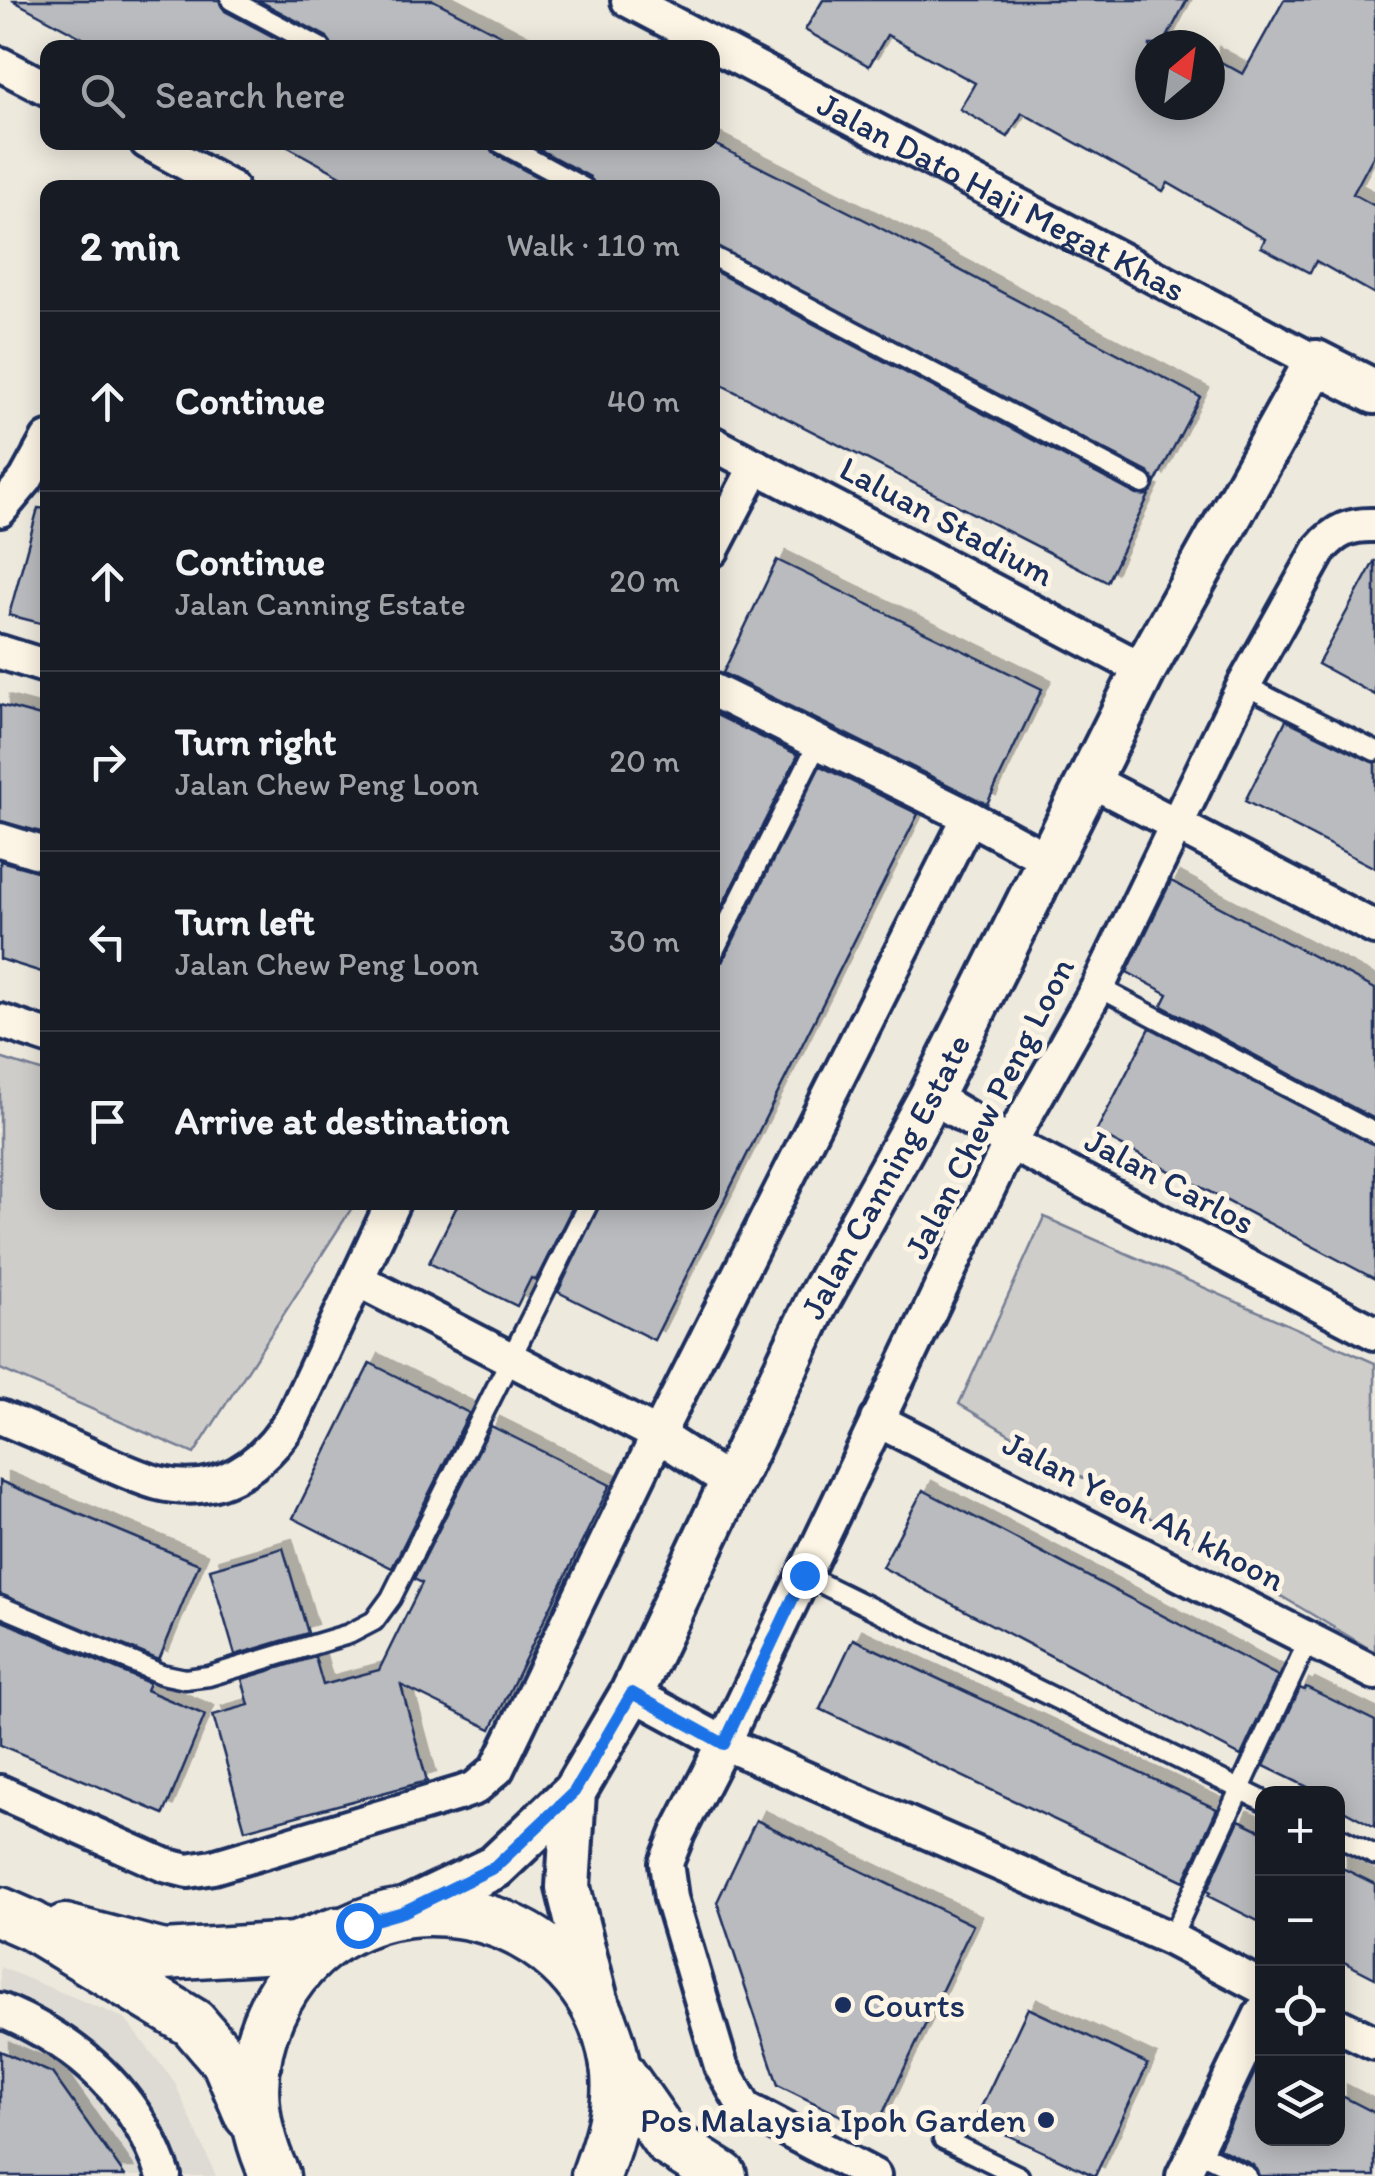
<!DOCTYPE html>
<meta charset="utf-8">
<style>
body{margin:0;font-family:Itim,sans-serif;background:#242831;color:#f1f3f6}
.controls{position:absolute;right:30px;bottom:30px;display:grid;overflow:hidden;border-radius:20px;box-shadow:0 5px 25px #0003}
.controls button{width:90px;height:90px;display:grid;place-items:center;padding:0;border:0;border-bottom:2px solid #363941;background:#171b24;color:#f1f3f6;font:50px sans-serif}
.compass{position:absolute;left:1135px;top:30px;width:90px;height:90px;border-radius:50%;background:#171b24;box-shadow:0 5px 25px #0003;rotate:29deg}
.stop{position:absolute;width:30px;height:30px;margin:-22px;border:8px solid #1a73e8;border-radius:50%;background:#fff}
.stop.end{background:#1a73e8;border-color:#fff;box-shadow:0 2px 10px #0008}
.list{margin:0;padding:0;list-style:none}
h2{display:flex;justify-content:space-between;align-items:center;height:130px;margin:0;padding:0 40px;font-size:42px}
h2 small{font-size:32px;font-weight:400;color:#9ea1a6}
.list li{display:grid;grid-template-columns:65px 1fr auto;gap:30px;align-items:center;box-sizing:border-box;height:180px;padding:0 40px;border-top:2px solid #363941}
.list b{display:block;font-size:38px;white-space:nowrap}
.list p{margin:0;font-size:32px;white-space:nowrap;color:#9ea1a6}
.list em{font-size:32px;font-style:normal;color:#9ea1a6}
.icon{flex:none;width:55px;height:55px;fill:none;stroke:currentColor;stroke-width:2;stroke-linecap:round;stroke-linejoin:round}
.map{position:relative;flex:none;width:1375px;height:2176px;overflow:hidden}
.search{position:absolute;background:#171b24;box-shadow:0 5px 25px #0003;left:40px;top:40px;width:680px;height:110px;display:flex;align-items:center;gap:25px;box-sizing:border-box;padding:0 35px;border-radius:20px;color:#9ea1a6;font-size:38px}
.panel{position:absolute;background:#171b24;box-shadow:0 5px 25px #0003;left:40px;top:180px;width:680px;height:1030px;border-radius:20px}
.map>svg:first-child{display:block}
.built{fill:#dedbd4}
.green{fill:#cfcdca;stroke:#757e94;stroke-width:2.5}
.building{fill:#babbbe;stroke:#1b2f5e;stroke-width:2.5;filter:url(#shadow)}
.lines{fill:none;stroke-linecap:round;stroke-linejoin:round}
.service-casing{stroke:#1b2f5e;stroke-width:25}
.minor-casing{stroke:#1b2f5e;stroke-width:40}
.tertiary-casing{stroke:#1b2f5e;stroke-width:50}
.secondary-casing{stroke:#1b2f5e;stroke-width:55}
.service{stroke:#fcf5e5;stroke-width:18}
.minor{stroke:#fcf5e5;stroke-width:32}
.tertiary{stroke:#fcf5e5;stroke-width:42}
.secondary{stroke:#fcf5e5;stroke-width:48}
.route{stroke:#1a73e8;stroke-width:12}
.poi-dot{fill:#1b2f5e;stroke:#fcf5e5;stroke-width:4}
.labels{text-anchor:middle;stroke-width:10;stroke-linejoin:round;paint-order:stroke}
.street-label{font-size:35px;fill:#1b2f5e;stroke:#fcf5e5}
.poi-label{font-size:35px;fill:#1b2f5e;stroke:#fcf5e5;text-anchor:start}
</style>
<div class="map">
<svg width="1375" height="2176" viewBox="0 0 1375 2176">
<defs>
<filter id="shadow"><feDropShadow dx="9" dy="-9" stdDeviation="0" flood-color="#0004"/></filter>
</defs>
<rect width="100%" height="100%" fill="#eee9dd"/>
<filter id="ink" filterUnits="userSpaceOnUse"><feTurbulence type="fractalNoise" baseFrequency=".01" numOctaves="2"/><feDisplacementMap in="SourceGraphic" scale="20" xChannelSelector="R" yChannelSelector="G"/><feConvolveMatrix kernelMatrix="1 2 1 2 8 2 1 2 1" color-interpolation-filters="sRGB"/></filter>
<g filter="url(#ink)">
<!-- built -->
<polygon class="built" points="0,1967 124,2018 174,2081 216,2176 0,2176"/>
<!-- green -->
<g class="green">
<polygon points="0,1058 47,1073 48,1202 355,1203 194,1454 0,1369"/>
<polygon points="1044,1217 1375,1363 1375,1652 959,1404"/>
</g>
<!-- building -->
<g class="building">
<polygon points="12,0 219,0 225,11 294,48 101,48"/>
<polygon points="258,0 433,0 525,48 333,48 327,37"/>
<polygon points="823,0 1187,0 1163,45 1150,45 1150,105 1210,105 1210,56 1243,74 1284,0 1375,0 1375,153 1353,194 1375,206 1375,294 1316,261 1310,273 1261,247 1265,239 1168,183 1163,191 1022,113 1008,137 960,109 975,83 887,35 869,66 805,30"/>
<polygon points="279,142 487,142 493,153 557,188 363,188"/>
<polygon points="526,142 710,142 869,222 1200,397 1155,483 1149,473 712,244 712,188 596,188 590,177"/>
<polygon points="712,270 1137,495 1149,495 1107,582 712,380"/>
<polygon points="38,508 48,509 48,625 9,615"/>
<polygon points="777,560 1042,689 987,804 723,673"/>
<polygon points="1375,560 1375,695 1318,664"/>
<polygon points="0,705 48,718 48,834 0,821"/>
<polygon points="712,713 798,755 712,926"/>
<polygon points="1286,720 1375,763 1375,868 1245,801"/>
<polygon points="820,766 918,814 654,1340 558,1292 601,1202 712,1202 712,967 723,961"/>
<polygon points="0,861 48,874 48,974 0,959"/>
<polygon points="1171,881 1375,989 1375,1119 1162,1006 1168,994 1127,972"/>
<polygon points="1150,1028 1375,1145 1375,1279 1096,1132"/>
<polygon points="459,1202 575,1202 536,1280 531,1278 517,1306 429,1263"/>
<polygon points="370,1363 469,1413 392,1568 293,1518"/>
<polygon points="491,1426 610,1485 491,1729 401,1685 427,1781 245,1830 213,1715 249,1705 242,1679 315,1657 323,1685 379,1670 422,1583 414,1579"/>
<polygon points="0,1481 199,1564 159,1660 0,1594"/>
<polygon points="923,1490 1278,1676 1241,1756 882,1567"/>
<polygon points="283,1548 308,1633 235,1655 210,1569"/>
<polygon points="0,1620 149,1683 146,1690 205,1715 164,1814 0,1745"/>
<polygon points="853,1639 1217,1809 1184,1881 820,1709"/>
<polygon points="1306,1687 1375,1721 1375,1827 1338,1807 1338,1794 1322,1794 1264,1766 1300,1688 1304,1690"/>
<polygon points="756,1820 973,1925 874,2132 778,2085 717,1902"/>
<polygon points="1239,1820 1262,1831 1262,1923 1208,1896 1210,1893 1207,1891"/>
<polygon points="1338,1866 1375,1884 1375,1978 1338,1959"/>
<polygon points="1028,2008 1148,2064 1095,2176 975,2120"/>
<polygon points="0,2051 52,2073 125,2176 0,2176"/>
<polygon points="1262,2057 1262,2138 1338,2138 1338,2094 1375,2113 1375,2176 1259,2176 1253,2165 1219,2148"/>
</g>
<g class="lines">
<defs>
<g id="service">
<polyline points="231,0 321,48"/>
<polyline points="499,142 584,188"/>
<polyline points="712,256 1143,484"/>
<polyline points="1244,685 1375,751"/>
<polyline points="712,955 819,741"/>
<polyline points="1098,987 1375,1133"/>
<polyline points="804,1575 1262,1800"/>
<polyline points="0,1606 161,1674 185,1679 209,1676 349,1634 374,1621 391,1598 589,1202"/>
<polyline points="1338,1837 1375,1855"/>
<polyline points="1171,1939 1309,1639"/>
<polyline points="943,2139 1019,2176"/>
<polyline points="1196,2151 1247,2176"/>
</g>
<g id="minor">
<path id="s1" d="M628,0L1316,362"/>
<polyline points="0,64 48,89"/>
<polyline points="147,142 231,188"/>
<polyline points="712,443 1144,670"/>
<polyline points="0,510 26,479 48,439"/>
<polyline points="712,550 756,466"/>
<polyline points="0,652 48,667"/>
<polyline points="1088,779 1375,928"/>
<polyline points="969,817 1049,860"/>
<polyline points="0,840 48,855"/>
<polyline points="0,1021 48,1037"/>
<polyline points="931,1096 1010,1143 1375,1333"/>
<polyline points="358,1280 658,1435 731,1483"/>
<path d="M0,1417C31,1430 62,1443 93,1457C114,1466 136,1477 158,1483C218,1498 264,1466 293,1417L393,1202"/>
<polyline points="877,1420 1375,1673"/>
<polyline points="632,1693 724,1743 1171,1939 1262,1987"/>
<polyline points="0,1792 164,1865 188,1871 213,1867 461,1793 475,1788 497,1769 658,1435 969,817 712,690"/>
<path d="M0,2010C78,2042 137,2095 164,2176"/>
<polyline points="1338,2025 1375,2043"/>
<path d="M874,2176L745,2108L721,2066L671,1898L666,1863L678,1833L724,1743L1010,1143L1098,987L1244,685L1320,549C1336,530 1351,524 1375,525"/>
<polyline points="1183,2176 1262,2012"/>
</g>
<g id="tertiary">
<polyline points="403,1911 495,1867 574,1792"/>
<path id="s2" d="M598,2008L568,1887L574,1792L632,1693L816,1304L931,1096L1144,670L1316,362L1375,392"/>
</g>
<g id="secondary">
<polyline points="0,1912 32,1926 193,2023 227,2063 249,2115"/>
<polyline points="65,1929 164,1955 295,1947 337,1932"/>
<polyline points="615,2066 668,2142 722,2176"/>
<path d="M275,2176C250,2123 246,2069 270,2015C343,1851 587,1891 615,2065C621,2104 609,2140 596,2176"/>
</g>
</defs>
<!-- service casing -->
<use href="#service" class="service-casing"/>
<!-- minor casing -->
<use href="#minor" class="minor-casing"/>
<!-- tertiary casing -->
<use href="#tertiary" class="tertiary-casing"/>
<!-- secondary casing -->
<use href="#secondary" class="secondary-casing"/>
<!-- service -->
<use href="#service" class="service"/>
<!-- minor -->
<use href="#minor" class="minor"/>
<!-- tertiary -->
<use href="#tertiary" class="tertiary"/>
<!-- secondary -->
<use href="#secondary" class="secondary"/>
</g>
</g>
<g class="lines" filter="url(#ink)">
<!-- route -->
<polyline class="route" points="358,1925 403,1912 495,1867 574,1792 632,1693 724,1744 804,1575"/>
</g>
<!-- markers -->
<g class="poi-dot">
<circle cx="843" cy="2005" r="10"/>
<circle cx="1046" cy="2120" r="10"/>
</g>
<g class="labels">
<!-- street labels -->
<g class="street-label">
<text dy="12" stroke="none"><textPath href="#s1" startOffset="422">Jalan Dato Haji Megat Khas</textPath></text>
<text transform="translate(947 521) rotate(28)" y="12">Laluan Stadium</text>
<text transform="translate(989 1108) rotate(-63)" y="12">Jalan Chew Peng Loon</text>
<text dy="12" stroke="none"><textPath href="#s2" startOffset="910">Jalan Canning Estate</textPath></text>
<text transform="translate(1170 1181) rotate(28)" y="12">Jalan Carlos</text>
<text transform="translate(1144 1511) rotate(27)" y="12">Jalan Yeoh Ah khoon</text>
</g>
<!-- poi labels -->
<g class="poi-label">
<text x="863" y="2017">Courts</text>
<text x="1026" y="2132" text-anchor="end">Pos Malaysia Ipoh Garden</text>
</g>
</g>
</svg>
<div class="controls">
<button>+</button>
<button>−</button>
<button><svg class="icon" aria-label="locate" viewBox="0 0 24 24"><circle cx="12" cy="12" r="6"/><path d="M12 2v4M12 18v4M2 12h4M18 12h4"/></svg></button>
<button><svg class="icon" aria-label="layers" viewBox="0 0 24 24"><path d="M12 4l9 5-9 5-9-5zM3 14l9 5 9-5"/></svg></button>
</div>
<svg class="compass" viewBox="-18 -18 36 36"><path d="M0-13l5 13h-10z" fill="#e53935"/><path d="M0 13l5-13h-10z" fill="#9ea1a6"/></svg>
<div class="stop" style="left:358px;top:1925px"></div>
<div class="stop end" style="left:804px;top:1575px"></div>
<div class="search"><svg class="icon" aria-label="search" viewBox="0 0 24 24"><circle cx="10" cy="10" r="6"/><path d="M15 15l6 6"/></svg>Search here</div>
<section class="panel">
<h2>2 min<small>Walk · 110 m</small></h2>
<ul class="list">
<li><svg class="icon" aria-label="ahead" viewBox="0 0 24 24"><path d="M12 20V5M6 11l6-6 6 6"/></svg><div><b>Continue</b></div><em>40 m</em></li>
<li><svg class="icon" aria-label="ahead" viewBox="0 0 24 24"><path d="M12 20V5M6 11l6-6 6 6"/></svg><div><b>Continue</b><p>Jalan Canning Estate</p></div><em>20 m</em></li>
<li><svg class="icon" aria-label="right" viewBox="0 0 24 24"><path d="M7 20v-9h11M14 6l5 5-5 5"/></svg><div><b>Turn right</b><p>Jalan Chew Peng Loon</p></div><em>20 m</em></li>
<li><svg class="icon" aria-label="left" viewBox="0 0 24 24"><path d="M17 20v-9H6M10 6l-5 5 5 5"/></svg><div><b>Turn left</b><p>Jalan Chew Peng Loon</p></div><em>30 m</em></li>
<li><svg class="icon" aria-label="arrive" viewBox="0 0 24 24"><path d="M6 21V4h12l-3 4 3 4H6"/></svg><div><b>Arrive at destination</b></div></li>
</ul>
</section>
</div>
